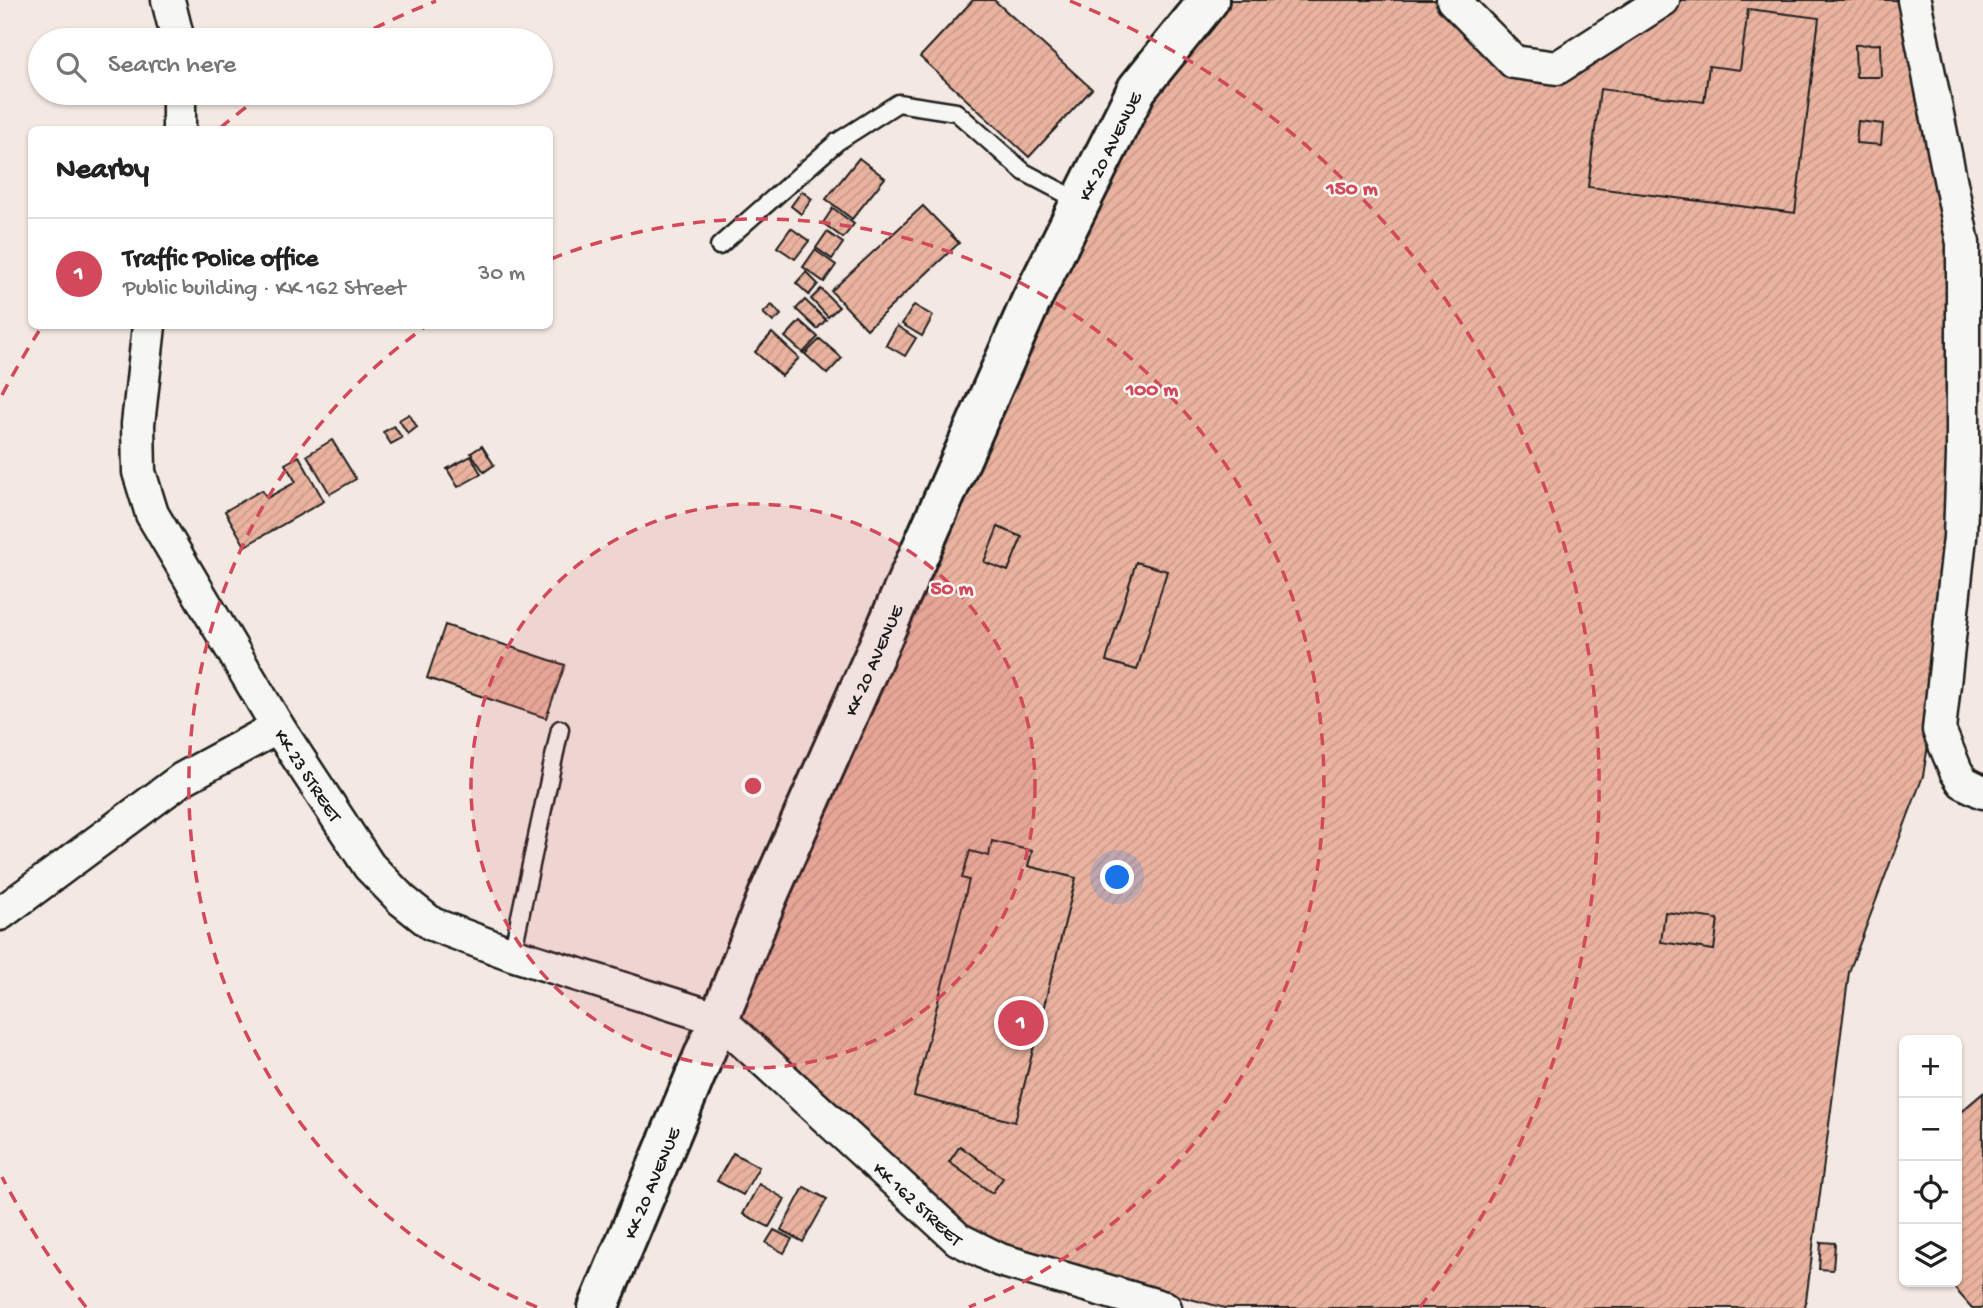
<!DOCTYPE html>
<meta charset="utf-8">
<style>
body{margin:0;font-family:"Gochi Hand",sans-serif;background:#f6f6f6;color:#222}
.controls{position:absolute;right:21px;bottom:21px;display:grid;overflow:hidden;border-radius:10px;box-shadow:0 2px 5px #0004}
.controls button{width:63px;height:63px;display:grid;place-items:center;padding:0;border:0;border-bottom:2px solid #e0e0e0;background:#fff;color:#222;font:35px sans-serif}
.you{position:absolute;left:1118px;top:878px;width:24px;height:24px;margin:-18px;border:5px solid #fff;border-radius:50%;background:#1a73e8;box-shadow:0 0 0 10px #1a73e833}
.badge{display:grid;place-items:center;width:46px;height:46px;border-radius:50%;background:#d1495b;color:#fff;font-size:23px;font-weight:700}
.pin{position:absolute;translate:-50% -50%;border:4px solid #fff;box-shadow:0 2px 7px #0006}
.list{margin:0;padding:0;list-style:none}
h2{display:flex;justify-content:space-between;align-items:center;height:91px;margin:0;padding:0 28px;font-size:30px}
h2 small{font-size:23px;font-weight:400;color:#767676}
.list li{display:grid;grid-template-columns:46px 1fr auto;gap:21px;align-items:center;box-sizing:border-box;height:112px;padding:0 28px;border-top:2px solid #e0e0e0}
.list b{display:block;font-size:26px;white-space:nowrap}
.list p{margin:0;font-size:23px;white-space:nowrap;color:#767676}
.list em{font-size:23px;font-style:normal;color:#767676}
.icon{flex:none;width:38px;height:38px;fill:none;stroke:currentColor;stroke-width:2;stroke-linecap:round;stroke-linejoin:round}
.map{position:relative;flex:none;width:1983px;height:1308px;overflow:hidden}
.search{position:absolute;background:#fff;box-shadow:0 2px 5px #0004;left:28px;top:28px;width:525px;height:77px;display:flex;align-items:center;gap:18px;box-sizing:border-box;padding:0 24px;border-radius:38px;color:#767676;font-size:26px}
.panel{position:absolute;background:#fff;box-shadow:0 2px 5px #0004;left:28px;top:126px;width:525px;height:203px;border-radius:10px}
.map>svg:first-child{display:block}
.building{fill:url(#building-hatch);stroke:#1c1c1c;stroke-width:2}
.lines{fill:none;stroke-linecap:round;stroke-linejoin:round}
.service-casing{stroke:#1c1c1c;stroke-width:21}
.minor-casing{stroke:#1c1c1c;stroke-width:37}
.secondary-casing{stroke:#1c1c1c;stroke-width:44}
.service{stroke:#f6f6f2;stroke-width:16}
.minor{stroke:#f6f6f2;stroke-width:32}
.secondary{stroke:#f6f6f2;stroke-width:38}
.ring{fill:none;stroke:#d1495b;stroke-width:3.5;stroke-dasharray:12 9}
.labels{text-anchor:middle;stroke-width:5;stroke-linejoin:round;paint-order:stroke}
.street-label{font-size:19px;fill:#1c1c1c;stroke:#f6f6f2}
.centre{fill:#d1495b;stroke:#f6f6f2;stroke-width:3.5}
.ring-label{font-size:21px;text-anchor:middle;font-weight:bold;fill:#d1495b;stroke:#f6f6f2;stroke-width:5;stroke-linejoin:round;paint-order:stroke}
</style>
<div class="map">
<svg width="1983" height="1308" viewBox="0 0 1983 1308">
<defs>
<pattern id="building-hatch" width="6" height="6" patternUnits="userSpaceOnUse" patternTransform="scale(1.75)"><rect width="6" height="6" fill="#eab3a0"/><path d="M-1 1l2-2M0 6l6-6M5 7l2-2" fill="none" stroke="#c89989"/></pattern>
</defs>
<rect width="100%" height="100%" fill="#f4e9e2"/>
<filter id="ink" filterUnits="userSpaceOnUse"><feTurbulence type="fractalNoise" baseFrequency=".0143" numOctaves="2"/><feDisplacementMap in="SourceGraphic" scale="14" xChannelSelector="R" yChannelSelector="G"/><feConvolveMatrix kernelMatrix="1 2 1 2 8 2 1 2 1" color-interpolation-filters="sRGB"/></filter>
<g filter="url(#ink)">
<!-- building -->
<g class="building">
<polygon points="973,0 994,0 1092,89 1029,157 920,57"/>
<polygon points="1209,0 1453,0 1514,62 1557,68 1663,0 1914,0 1963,243 1955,579 1923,776 1849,972 1805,1308 1225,1308 958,1239 719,1019 1081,202"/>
<polygon points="1748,9 1819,18 1795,213 1588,187 1600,89 1704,102 1709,66 1740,70"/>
<polygon points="1880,44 1881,77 1856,77 1855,45"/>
<polygon points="1858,121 1883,124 1881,145 1856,143"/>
<polygon points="859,158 885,178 852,219 826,199"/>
<polygon points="802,191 812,199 801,214 791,206"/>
<polygon points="923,206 959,243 867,329 831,291"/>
<polygon points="833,208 854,224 843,238 823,223"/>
<polygon points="791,228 809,241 795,259 777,247"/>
<polygon points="827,232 843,243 832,259 816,248"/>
<polygon points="815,250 836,265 824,282 803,267"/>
<polygon points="806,272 818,284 809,295 796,283"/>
<polygon points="821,289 839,307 828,317 811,299"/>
<polygon points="805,300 826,320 817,329 796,309"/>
<polygon points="772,305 781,315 773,322 763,313"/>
<polygon points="914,305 933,316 922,336 902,324"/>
<polygon points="800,321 818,337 803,353 785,337"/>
<polygon points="897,326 916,338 905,356 886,345"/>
<polygon points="772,333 799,358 782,376 755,352"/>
<polygon points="820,339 842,358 827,374 805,354"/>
<polygon points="409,414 417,427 408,434 399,420"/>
<polygon points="394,426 402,438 391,444 383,432"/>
<polygon points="332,440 356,479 330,494 307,455"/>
<polygon points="482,446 494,465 484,472 471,453"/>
<polygon points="299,456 324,501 245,546 225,511 262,490 267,498 296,482 285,464"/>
<polygon points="471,456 481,474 458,487 447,469"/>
<polygon points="998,527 1022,537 1008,571 984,562"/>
<polygon points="1136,562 1167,571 1137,670 1106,661"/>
<polygon points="445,625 565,665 546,718 427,678"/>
<polygon points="992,841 1032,851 1028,866 1076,878 1015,1122 914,1096 969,880 962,878 970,851 989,856"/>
<polygon points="1665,912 1718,919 1714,950 1661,942"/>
<polygon points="1983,1093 1983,1308 1972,1308 1949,1282 1957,1282 1957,1115"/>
<polygon points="960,1146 1003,1178 992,1193 949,1162"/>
<polygon points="733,1153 759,1167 743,1195 717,1181"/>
<polygon points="759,1184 785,1199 769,1227 743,1214"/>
<polygon points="804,1187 827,1199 803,1242 781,1230"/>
<polygon points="774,1230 792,1239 784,1253 766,1243"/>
<polygon points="1821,1242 1835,1243 1833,1270 1819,1269"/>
</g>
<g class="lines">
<defs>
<g id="service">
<polyline points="719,246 837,142 898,103 956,112 1024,172 1081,202"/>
<polyline points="512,954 560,729"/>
</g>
<g id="minor">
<polyline points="168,0 178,40"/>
<polyline points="1453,0 1514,62 1557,68 1663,0"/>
<polyline points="1914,0 1963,243 1963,455 1960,537 1939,730 1956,771 1963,782 1983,792"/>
<polyline points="179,130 179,93"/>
<path id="s1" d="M149,326L138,424L139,472L152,514L278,727L369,866L402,900L432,924L512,954L719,1019L958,1239L1000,1260L1165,1308"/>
<polyline points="0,914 182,779 278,727"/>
</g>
<g id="secondary">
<path id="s2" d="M598,1308L719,1019L767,898L1031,301L1137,89L1209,0"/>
</g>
</defs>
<!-- service casing -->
<use href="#service" class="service-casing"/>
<!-- minor casing -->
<use href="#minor" class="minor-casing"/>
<!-- secondary casing -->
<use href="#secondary" class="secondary-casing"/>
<!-- service -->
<use href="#service" class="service"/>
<!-- minor -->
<use href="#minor" class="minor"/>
<!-- secondary -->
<use href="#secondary" class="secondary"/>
</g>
</g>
<!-- distance rings -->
<circle cx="753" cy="786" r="282" fill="#d1495b" fill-opacity=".12"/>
<g class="ring">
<circle cx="753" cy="786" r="282"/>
<path d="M537 1307A564 564 0 0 1 425 327M551 259A564 564 0 0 1 969 1307"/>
<path d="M86 1307A847 847 0 0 1 2 1177M2 395A847 847 0 0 1 39 331M220 128A847 847 0 0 1 261 96M355 38A847 847 0 0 1 436 1M1070 1A847 847 0 0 1 1420 1307"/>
</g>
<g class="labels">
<!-- street labels -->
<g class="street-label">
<text dy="7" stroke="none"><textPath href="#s2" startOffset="1270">KK 20 AVENUE</textPath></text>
<text dy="7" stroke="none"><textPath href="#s2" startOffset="704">KK 20 AVENUE</textPath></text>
<text dy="7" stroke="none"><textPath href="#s1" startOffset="495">KK 23 STREET</textPath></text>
<text dy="7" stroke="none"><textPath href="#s2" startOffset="136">KK 20 AVENUE</textPath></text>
<text dy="7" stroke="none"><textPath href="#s1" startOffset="1264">KK 162 STREET</textPath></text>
</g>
</g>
<circle cx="753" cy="786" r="10" class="centre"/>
<g class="ring-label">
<text x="1352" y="194">150 m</text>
<text x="1152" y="395">100 m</text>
<text x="952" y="594">50 m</text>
</g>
</svg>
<div class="controls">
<button>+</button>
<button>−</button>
<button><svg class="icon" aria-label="locate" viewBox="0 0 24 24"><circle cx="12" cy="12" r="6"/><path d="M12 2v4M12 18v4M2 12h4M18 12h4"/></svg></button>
<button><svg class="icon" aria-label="layers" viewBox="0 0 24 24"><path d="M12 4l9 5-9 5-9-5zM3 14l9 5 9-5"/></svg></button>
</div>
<div class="you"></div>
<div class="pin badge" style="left:1021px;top:1023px">1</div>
<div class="search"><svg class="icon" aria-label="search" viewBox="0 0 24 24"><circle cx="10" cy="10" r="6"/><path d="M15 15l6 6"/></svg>Search here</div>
<section class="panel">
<h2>Nearby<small></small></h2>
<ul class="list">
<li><span class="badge">1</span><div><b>Traffic Police office</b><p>Public building · KK 162 Street</p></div><em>30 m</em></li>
</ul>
</section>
</div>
